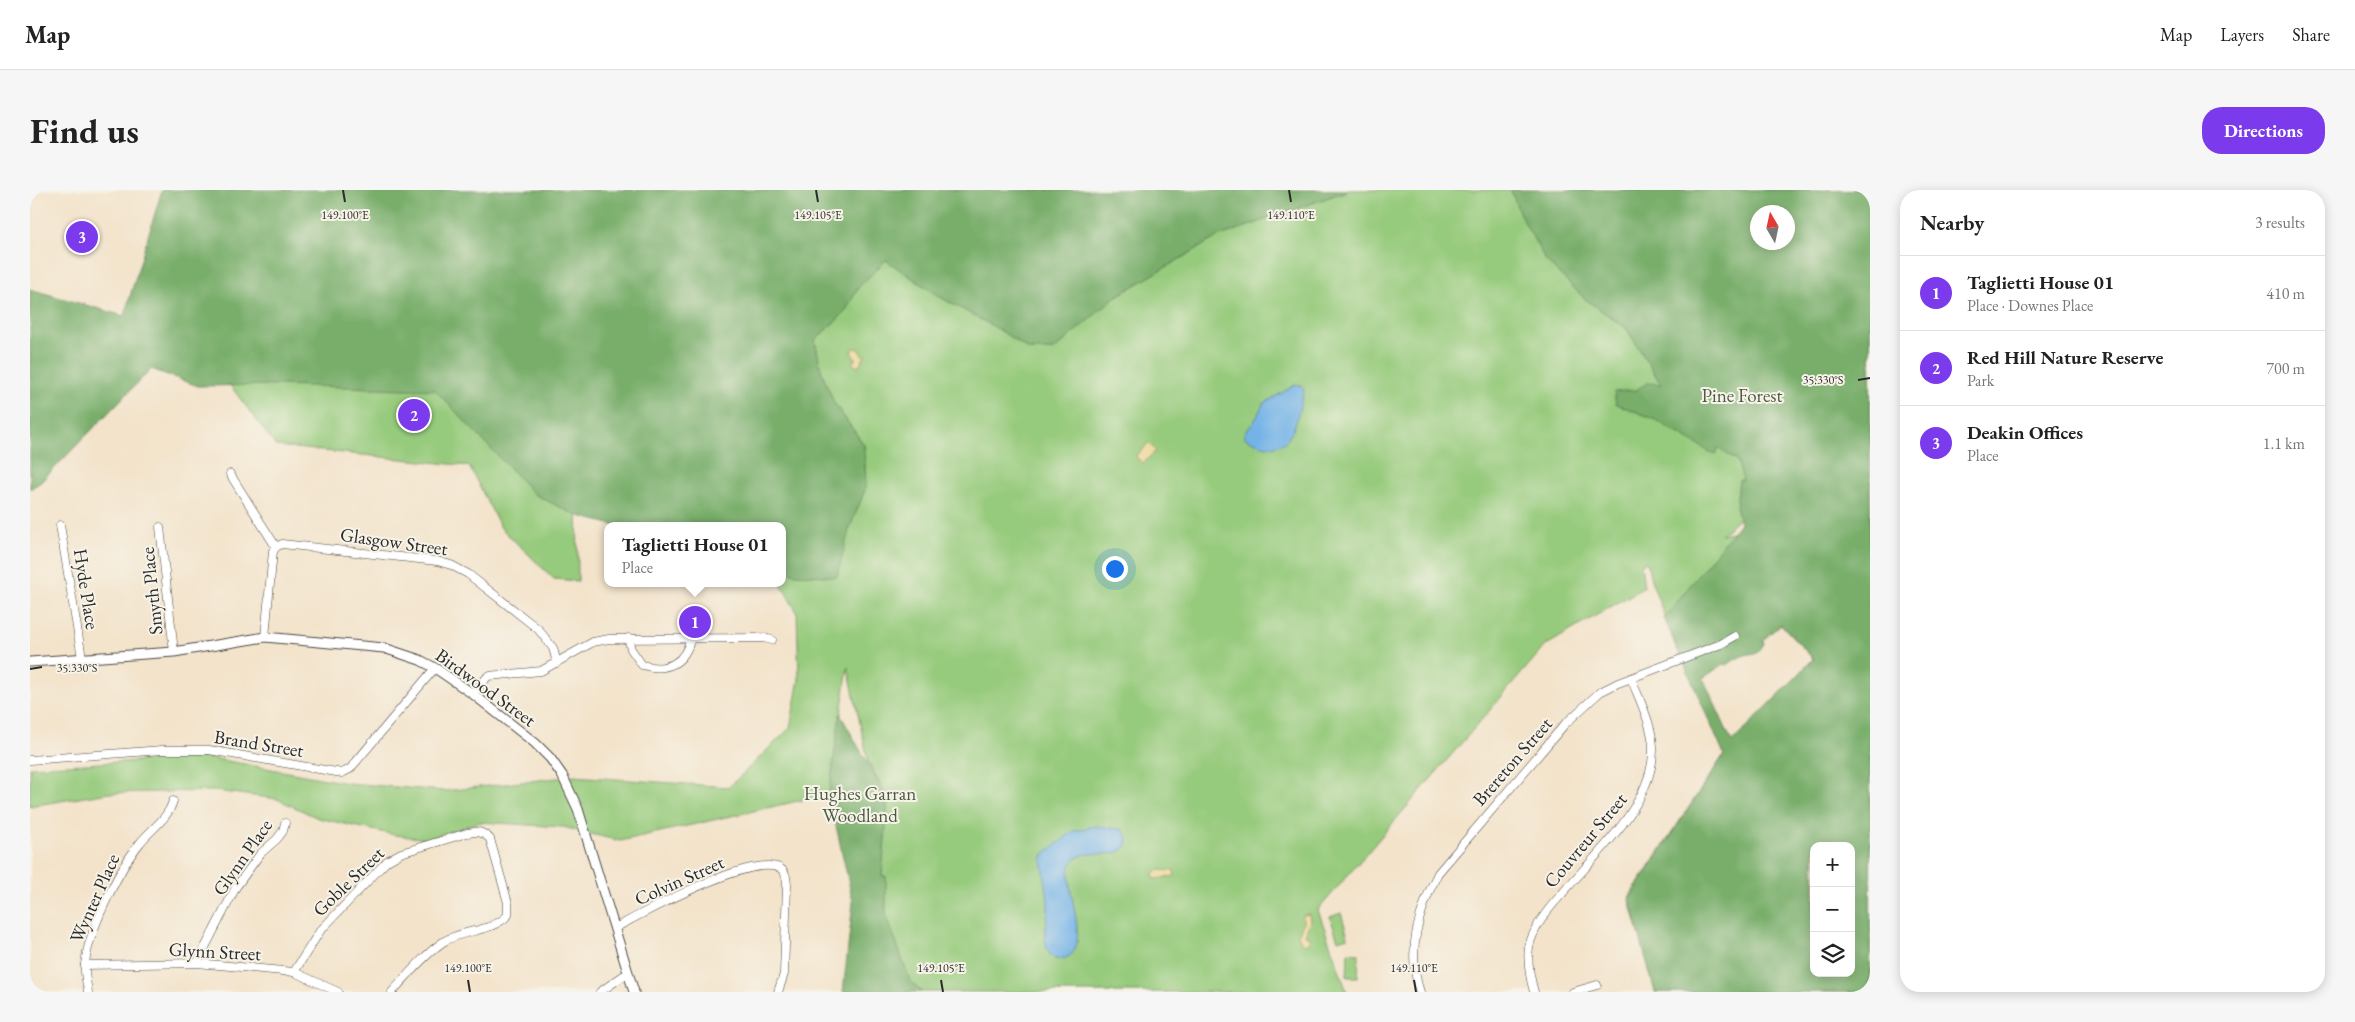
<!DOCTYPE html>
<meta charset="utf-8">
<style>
body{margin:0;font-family:"EB Garamond",serif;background:#f6f6f6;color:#222}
.controls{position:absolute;right:15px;bottom:15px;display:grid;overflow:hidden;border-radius:10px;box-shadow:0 2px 12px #0003}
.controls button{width:45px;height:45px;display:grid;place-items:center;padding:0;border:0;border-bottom:1px solid #e0e0e0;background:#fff;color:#222;font:25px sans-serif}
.compass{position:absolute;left:1720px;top:15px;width:45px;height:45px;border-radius:50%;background:#fff;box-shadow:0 2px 12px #0003;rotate:351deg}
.you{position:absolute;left:1084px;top:378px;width:18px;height:18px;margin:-12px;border:4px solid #fff;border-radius:50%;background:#1a73e8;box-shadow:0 0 0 8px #1a73e833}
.badge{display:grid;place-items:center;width:32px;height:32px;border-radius:50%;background:#7c3aed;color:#fff;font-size:16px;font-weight:700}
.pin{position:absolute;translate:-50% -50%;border:2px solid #fff;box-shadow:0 1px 5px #0006}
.popup{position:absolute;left:574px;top:332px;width:182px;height:65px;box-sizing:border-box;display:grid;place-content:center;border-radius:10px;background:#fff;filter:drop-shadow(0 1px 4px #0005);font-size:16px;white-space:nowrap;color:#767676}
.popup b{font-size:19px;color:#222}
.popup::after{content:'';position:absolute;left:50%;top:100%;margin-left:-10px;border:10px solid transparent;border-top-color:#fff}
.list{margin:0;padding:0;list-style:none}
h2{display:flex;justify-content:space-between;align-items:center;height:65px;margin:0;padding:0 20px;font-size:21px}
h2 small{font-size:16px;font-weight:400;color:#767676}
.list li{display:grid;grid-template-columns:32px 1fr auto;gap:15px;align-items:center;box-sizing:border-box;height:75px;padding:0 20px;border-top:1px solid #e0e0e0}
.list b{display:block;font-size:19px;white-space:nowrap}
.list p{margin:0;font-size:16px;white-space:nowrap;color:#767676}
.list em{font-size:16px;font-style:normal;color:#767676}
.icon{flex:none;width:28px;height:28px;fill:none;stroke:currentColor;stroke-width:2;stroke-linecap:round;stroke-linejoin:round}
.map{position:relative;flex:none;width:1840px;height:802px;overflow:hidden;border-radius:20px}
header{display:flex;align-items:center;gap:30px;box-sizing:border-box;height:70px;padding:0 25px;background:#fff;border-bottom:1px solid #e0e0e0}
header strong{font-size:24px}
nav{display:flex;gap:28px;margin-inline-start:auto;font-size:18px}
.intro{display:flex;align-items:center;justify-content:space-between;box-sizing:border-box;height:120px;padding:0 30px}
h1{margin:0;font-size:35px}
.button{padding:12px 22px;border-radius:20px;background:#7c3aed;color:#fff;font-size:18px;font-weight:700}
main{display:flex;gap:30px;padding:0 30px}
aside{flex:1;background:#fff;border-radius:20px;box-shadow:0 2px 12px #0003}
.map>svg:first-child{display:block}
.green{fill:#96ca7b;stroke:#607a53;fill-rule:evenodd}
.forest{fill:#78ae6b;stroke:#526c4b;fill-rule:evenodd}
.sand{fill:#eeda9e;stroke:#8c8264}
.water{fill:#74b3e7;stroke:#506f89}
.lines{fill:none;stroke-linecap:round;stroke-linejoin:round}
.minor-casing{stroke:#494743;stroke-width:9}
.tertiary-casing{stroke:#494743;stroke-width:11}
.minor{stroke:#fff;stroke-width:8}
.tertiary{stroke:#fff;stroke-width:9}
.ticks{fill:none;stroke:#2b2b2b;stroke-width:2}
.labels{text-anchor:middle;stroke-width:4;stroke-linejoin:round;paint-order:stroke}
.park-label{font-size:19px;fill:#4b5b43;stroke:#f7f3e8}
.street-label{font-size:19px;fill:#2b2b2b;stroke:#f7f3e8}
.ticks-label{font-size:12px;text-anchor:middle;fill:#2b2b2b;stroke:#f7f3e8;stroke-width:4;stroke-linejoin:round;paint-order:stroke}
</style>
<header>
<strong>Map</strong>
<nav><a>Map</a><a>Layers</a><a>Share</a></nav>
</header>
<div class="intro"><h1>Find us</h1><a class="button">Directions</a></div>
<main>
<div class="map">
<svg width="1840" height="802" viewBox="0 0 1840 802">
<rect width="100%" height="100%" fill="#f7f3e8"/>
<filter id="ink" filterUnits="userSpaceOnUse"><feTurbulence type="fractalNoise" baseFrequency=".02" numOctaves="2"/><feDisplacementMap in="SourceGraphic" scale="10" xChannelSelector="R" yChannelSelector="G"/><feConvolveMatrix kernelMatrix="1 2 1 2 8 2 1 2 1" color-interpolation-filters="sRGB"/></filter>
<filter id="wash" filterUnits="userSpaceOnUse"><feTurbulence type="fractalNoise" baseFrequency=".0096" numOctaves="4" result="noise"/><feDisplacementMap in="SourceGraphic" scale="20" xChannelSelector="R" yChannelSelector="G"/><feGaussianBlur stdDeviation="1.12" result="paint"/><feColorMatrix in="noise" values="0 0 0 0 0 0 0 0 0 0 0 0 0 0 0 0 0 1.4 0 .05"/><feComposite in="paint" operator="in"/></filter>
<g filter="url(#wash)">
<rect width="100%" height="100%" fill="#f3e3ca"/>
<!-- green -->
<g class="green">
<path d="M1319,0H1481L1490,24L1554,108L1597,139L1641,210L1651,231L1707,271L1723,317L1691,344L1755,331L1594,0H1840V802H1625L1599,707L1695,563L1783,469L1749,432L1687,442L1647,460L1621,390L1617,372L1611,374L1614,397L1515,456L1288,720L1317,802H852L845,769L858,609L838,571L818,477L799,604L590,651L533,637L450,632L397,649L365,645L288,628L247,609L186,601L79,603L0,616V577L176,567L317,593L414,601L544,586L699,597L760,538L769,489L767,422L750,393H752L753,380L767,384L819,340L836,297L834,255L804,213L791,180L785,150L815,122L828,98L856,70L910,107L970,140L999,160H1024L1085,107L1187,47ZM1728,22H1758V52H1728ZM1784,656H1821V783H1784Z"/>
<polygon points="162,145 546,194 548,391 524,389 471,338 439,276 246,256"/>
<polygon points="1311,723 1318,747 1308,750 1300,727"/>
<polygon points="1318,762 1329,763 1328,787 1317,787"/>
</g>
<!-- forest -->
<g class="forest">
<polygon points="132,0 1319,0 1187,47 1085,107 1024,160 999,160 970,140 910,107 856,70 828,98 815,122 785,150 791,180 804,213 834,255 836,297 819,340 807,387 767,384 753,380 752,336 587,336 545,325 504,304 405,200 251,195 168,196 121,179 11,292 0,299 0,99 94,126"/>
<path d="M1481,0H1840V802H1625L1600,708L1694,565L1634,428L1710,333L1706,317L1709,290H1713L1707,271L1688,258L1685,265L1622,228L1586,214L1584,202L1606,200L1617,193L1631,194L1597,139L1554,108L1516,71L1490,24ZM1728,22H1758V52H1728ZM1751,434L1784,469L1702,552L1673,488L1694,474L1697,475C1703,471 1708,467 1715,465C1725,463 1729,464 1734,453L1733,450ZM1784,656H1821V783H1784Z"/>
<polygon points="810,524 858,609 852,686 856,686 856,724 880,791 892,802 813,802 823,712 799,604"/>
</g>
<!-- sand -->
<g class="sand">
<polygon points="823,158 830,159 831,164 835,166 828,177 822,173 826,168 822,164"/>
<polygon points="1118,253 1126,261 1113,273 1107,268 1106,265 1112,261"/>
<polygon points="1127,680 1144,681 1145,686 1125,689 1123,685"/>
<polygon points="1279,724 1280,731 1275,745 1280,747 1280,750 1275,754 1271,752 1268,745 1273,734 1273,725"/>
</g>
<!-- water -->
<g class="water">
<path d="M1265,195H1272L1274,201C1264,236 1264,273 1215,248L1214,242L1223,234L1233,214Z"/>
<path d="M1065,636L1092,639L1098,647L1097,656C1082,673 1054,654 1041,674C1031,697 1071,773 1024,769C1008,755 1019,731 1018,713C1017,698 1014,684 1012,670L1014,664L1044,641Z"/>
</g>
</g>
<g filter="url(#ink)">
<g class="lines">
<defs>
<g id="minor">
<polyline points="200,284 246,357"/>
<polyline points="30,335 52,468"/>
<polyline points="130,337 144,462"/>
<polyline points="235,447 243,361 246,357 252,354 407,371 421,375 438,384 508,439 523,458 527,473"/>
<path d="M598,448L601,459L612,475C637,482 655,474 661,447"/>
<polyline points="443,504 458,486 511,481 563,452 579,449 734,448 742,450"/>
<polyline points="0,570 132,560 179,560 312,583 320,579 405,478"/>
<path d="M585,738C615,722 719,664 750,678C756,682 757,689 757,695L754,784L748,802"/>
<polyline points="167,773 206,697 230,664 247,649 253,641 255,633"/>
<polyline points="55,775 167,773 264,782 308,802"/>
<path d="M264,782L290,741L357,671L371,663L437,643C447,641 452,641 460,649L478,713V725C461,743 433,739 413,752C394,765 378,785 362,802"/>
<path d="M58,802C57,793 54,784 55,775C57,744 90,677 110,653C121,639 138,629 143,611"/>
<polyline points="570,802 593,786 599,785"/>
<path d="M1390,802C1376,761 1389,720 1408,683L1535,534L1570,502L1588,493L1691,454L1705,446"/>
<path d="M1504,802C1500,788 1497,772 1499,757C1503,738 1518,719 1531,705C1565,665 1625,613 1623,557C1622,534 1609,509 1601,488"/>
<polyline points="1543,802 1567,795"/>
</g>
<polyline id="tertiary" points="0,472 144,462 235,447 354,458 390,470 405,478 443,504 505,553 520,568 532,585 548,619 604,802"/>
</defs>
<!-- minor casing -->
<use href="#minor" class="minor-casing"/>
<!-- tertiary casing -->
<use href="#tertiary" class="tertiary-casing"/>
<!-- minor -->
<use href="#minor" class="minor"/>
<!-- tertiary -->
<use href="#tertiary" class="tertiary"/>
</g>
</g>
<!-- ticks -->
<path class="ticks" d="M313,0L315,12M786,0L788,12M1259,0L1261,12M1828,190L1840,188M0,479L12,477M438,790L440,802M911,790L913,802M1384,790L1386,802"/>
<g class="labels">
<!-- park labels -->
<g class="park-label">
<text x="1712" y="212">Pine Forest</text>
<text x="830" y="610">Hughes Garran<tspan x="830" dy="22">Woodland</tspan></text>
</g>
<!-- street labels -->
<g class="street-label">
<text transform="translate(364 351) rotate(8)" y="7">Glasgow Street</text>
<text transform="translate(57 399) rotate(81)" y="7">Hyde Place</text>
<text transform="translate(121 401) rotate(-96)" y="7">Smyth Place</text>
<text transform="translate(456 497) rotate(36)" y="7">Birdwood Street</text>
<text transform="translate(229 553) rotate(9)" y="7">Brand Street</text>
<text transform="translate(1482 571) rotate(-49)" y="7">Brereton Street</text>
<text transform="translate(1555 650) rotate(-50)" y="7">Couvreur Street</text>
<text transform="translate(212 667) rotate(-55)" y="7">Glynn Place</text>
<text transform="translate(649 690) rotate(-24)" y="7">Colvin Street</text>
<text transform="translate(318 691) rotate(-44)" y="7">Goble Street</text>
<text transform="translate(64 708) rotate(-66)" y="7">Wynter Place</text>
<text transform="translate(185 761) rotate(3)" y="7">Glynn Street</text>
</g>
</g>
<g class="ticks-label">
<text x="315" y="29">149.100°E</text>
<text x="788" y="29">149.105°E</text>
<text x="1261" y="29">149.110°E</text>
<text x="1793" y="194">35.330°S</text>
<text x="47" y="482">35.330°S</text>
<text x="438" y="782">149.100°E</text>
<text x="911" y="782">149.105°E</text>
<text x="1384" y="782">149.110°E</text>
</g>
</svg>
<div class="controls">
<button>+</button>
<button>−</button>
<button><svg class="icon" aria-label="layers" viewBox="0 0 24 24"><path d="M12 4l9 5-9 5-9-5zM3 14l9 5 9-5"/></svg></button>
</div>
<svg class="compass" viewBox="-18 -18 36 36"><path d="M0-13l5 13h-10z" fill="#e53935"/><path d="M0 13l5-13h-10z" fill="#767676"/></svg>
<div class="you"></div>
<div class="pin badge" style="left:665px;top:432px">1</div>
<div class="popup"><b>Taglietti House 01</b>Place</div>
<div class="pin badge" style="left:384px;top:225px">2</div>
<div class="pin badge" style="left:52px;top:47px">3</div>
</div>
<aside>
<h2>Nearby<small>3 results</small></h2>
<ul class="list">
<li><span class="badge">1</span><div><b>Taglietti House 01</b><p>Place · Downes Place</p></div><em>410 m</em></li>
<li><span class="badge">2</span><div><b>Red Hill Nature Reserve</b><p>Park</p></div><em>700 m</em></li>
<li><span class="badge">3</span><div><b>Deakin Offices</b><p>Place</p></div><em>1.1 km</em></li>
</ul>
</aside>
</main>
